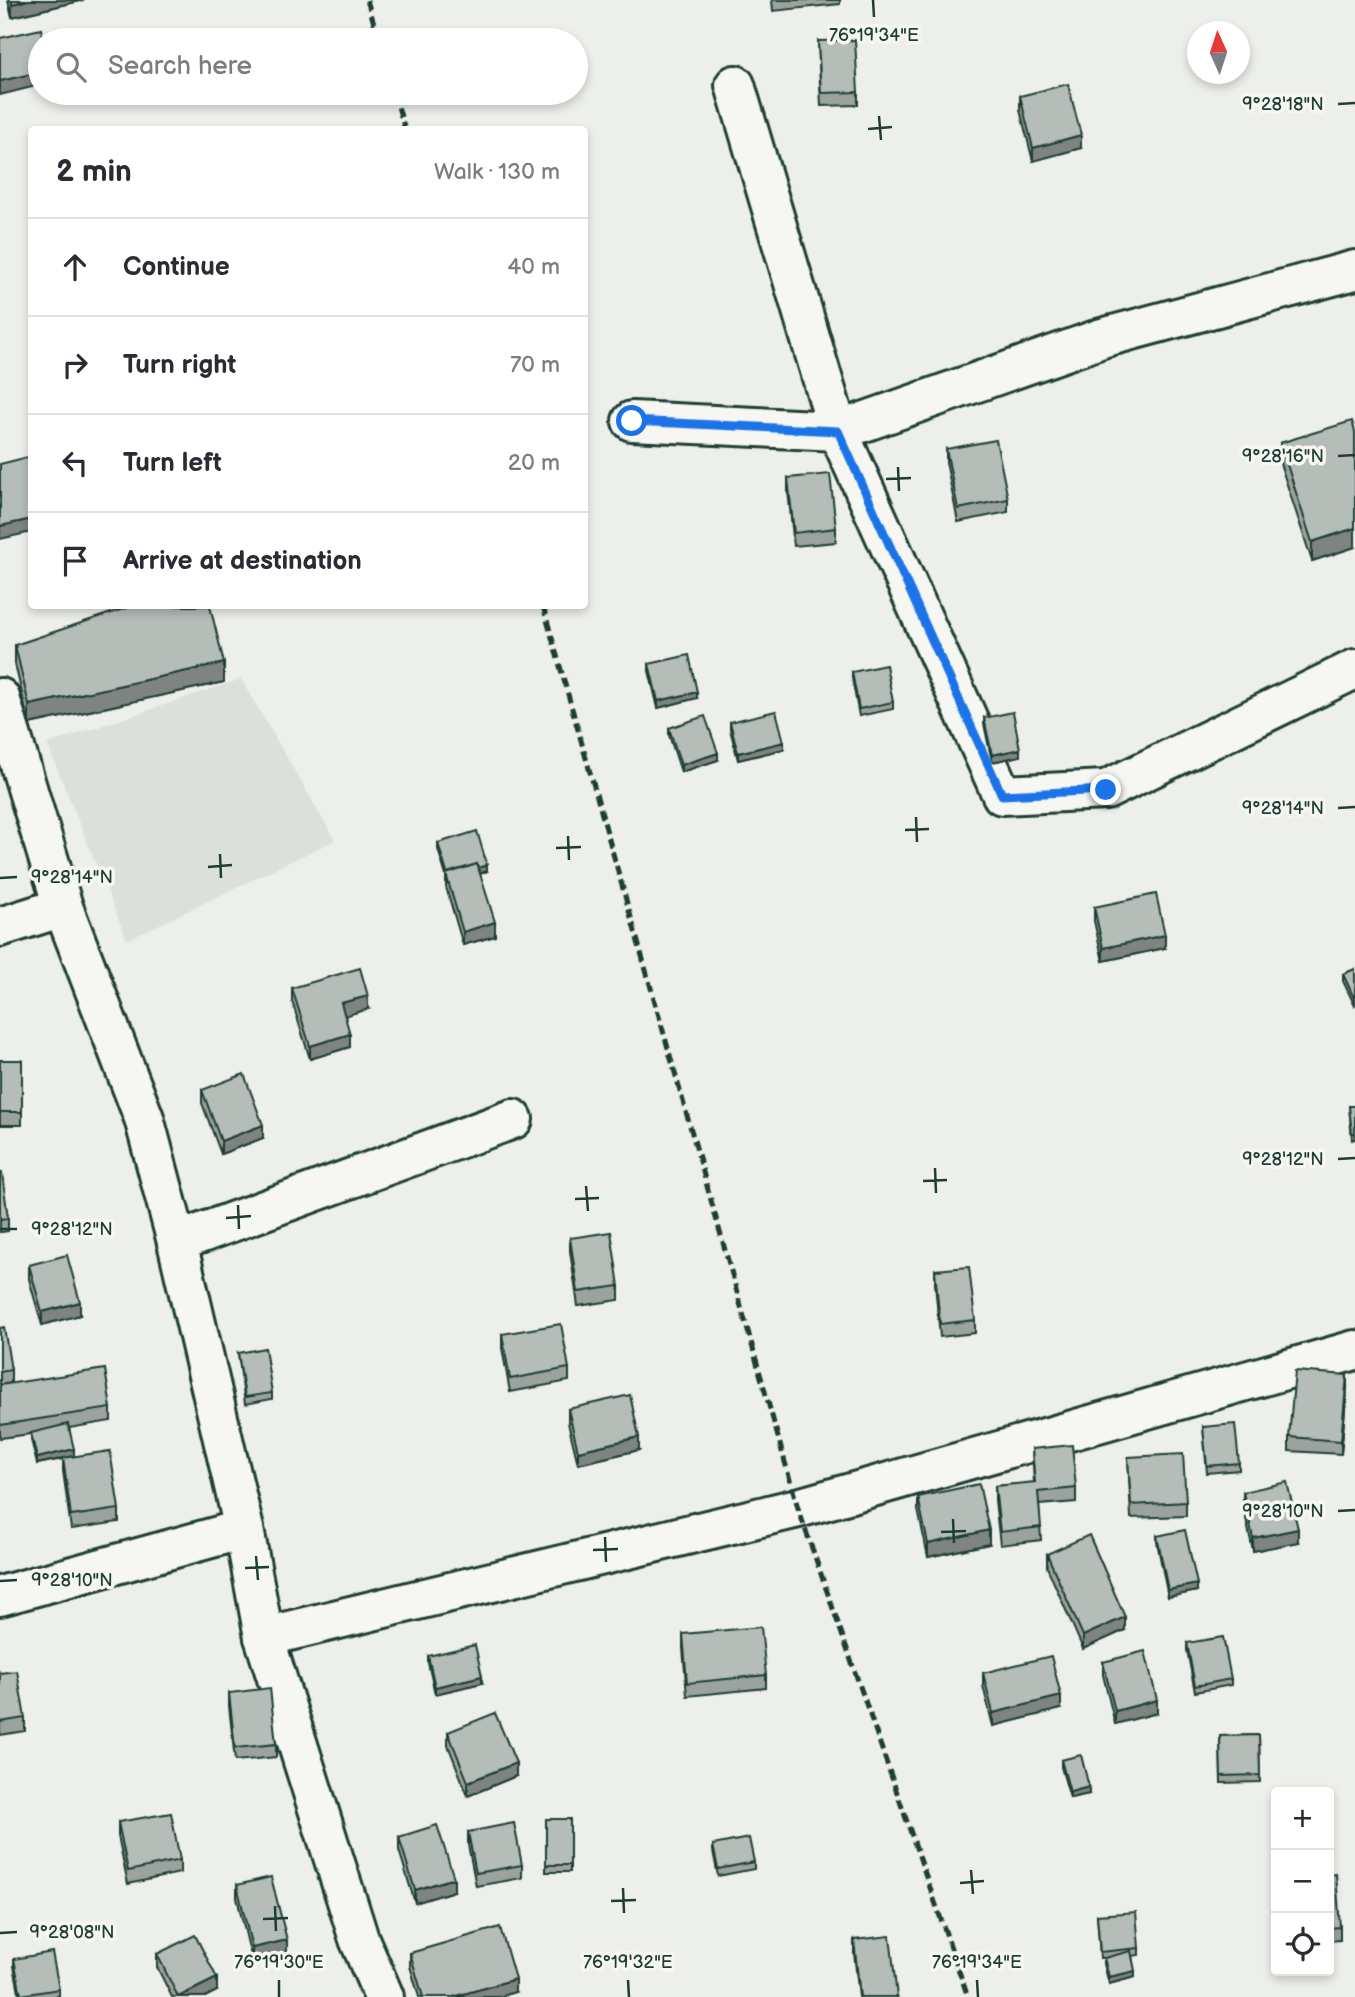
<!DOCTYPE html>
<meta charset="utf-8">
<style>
body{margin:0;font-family:"Balsamiq Sans",sans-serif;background:#f2f2f3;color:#2b2b33}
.controls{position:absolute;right:21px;bottom:21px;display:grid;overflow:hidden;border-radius:7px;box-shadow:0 4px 10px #0003}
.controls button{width:63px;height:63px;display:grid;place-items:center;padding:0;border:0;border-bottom:2px solid #e1e1e2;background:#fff;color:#2b2b33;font:35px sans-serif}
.compass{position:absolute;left:1187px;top:21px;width:63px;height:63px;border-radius:50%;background:#fff;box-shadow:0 4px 10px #0003;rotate:357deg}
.stop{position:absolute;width:21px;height:21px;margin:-16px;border:5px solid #1a73e8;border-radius:50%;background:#fff}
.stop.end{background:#1a73e8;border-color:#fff;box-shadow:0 2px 7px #0008}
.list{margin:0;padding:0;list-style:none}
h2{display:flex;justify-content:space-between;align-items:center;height:91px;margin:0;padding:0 28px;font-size:30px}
h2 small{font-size:23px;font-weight:400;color:#7c7c81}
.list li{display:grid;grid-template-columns:46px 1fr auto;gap:21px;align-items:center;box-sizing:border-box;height:98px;padding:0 28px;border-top:2px solid #e1e1e2}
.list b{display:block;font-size:26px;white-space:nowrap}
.list em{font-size:23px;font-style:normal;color:#7c7c81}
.icon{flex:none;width:38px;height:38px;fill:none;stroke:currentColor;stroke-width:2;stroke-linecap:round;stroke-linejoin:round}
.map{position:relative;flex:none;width:1355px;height:1997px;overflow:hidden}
.search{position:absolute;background:#fff;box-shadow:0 4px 10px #0003;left:28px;top:28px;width:560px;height:77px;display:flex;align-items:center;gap:18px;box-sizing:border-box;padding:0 24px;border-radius:38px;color:#7c7c81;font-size:26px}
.panel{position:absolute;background:#fff;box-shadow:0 4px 10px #0003;left:28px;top:126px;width:560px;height:483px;border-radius:7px}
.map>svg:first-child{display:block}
.built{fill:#dce0db}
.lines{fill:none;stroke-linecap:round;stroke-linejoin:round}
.minor-casing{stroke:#1f3d34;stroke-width:44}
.secondary-casing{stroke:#1f3d34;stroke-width:44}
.minor{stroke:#f6f6f2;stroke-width:38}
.secondary{stroke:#f6f6f2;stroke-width:38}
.rail{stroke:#1f3d34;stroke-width:5;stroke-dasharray:10 5;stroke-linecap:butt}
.wall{fill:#9ba39e;stroke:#1f3d34;stroke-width:2}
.shaded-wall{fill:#7e8481;stroke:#1f3d34;stroke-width:2}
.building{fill:#b4bdb8;stroke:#1f3d34;stroke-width:2}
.route{stroke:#1a73e8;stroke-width:9}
.ticks{fill:none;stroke:#1f3d34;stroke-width:2.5}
.ticks-label{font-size:18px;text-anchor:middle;fill:#1f3d34;stroke:#f6f6f2;stroke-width:7;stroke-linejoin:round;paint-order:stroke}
</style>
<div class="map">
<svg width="1355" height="1997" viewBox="0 0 1355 1997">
<rect width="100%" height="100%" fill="#edefea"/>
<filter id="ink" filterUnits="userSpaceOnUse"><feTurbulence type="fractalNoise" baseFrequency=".0143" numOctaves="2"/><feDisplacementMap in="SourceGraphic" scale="14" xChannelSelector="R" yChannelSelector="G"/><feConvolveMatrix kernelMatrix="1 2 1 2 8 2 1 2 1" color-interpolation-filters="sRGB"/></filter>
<g filter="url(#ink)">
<!-- built -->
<polygon class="built" points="241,679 335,840 127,940 47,744"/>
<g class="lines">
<defs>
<g id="minor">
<polyline points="735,85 838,431 1002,795 1106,790 1355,669"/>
<polyline points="632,421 838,431 1102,338 1355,270"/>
<polyline points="0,927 63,907"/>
<polyline points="177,1242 513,1119"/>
<polyline points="0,1596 244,1529"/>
<polyline points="264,1637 798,1508 1355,1350"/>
</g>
<polyline id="secondary" points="0,698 63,907 144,1118 177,1242 244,1529 264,1637 359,1939 384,1997"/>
</defs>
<!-- minor casing -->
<use href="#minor" class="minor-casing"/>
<!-- secondary casing -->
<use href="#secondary" class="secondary-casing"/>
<!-- minor -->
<use href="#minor" class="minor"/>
<!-- secondary -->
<use href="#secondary" class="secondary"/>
<!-- rail -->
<g class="rail">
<polyline points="367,0 379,40"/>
<polyline points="394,93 405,130"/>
<polyline points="543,606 798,1508 968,1997"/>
</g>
</g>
<!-- wall -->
<g class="wall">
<polygon points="8,0 84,0 12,17"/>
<polygon points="772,0 840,0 840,4 773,11"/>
<polygon points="818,41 858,92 858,105 821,106"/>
<polygon points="1020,96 1081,148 1033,161 1020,110"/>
<polygon points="1355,432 1355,547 1312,561 1280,463 1280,443"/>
<polygon points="946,449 1008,499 1008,512 958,522 946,462"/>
<polygon points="788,478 836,528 836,542 794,546 788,491"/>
<polygon points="15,645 224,682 29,724 15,664"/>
<polygon points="649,664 697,698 658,708 649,671"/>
<polygon points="852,672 893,702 893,709 859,716 852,678"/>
<polygon points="984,718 1020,756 992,762 984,724"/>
<polygon points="730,722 784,749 738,760 730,729"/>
<polygon points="669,728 718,760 681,772 669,735"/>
<polygon points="438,843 487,871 480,874 495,936 463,945 446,887 446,876 438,849"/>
<polygon points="1094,907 1165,948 1103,961 1094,921"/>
<polygon points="1355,969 1355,1006 1343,981 1343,974"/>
<polygon points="292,988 368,1009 345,1015 350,1047 310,1059 292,1001"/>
<rect x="0" y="1060" width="22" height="65"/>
<polygon points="202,1090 263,1138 221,1154 202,1103"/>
<polygon points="1349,1106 1355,1106 1355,1139 1352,1140"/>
<polygon points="0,1173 8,1218 8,1231 0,1232"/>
<polygon points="570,1238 619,1286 619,1300 578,1306 570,1251"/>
<polygon points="29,1265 80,1315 42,1325 29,1279"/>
<polygon points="935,1270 975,1320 975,1333 940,1337 935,1284"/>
<polygon points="0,1328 11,1370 11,1383 0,1385"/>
<polygon points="502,1334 569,1368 569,1381 510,1392 502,1348"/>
<polygon points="238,1353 272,1393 272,1399 245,1404"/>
<polygon points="0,1385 111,1408 111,1421 69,1428 74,1456 119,1509 119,1522 71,1529 63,1471 63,1459 37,1464 31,1440 31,1434 0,1438"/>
<polygon points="1347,1388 1341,1454 1289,1451 1289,1437"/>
<polygon points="568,1409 639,1450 578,1464 568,1423"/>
<polygon points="1203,1427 1239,1463 1239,1470 1207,1473"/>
<polygon points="1032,1449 1076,1488 1076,1502 1039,1505 1041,1540 1000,1545 995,1500 995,1486 1034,1483"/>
<polygon points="1128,1457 1186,1502 1186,1516 1131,1518"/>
<polygon points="1243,1492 1298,1542 1253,1551 1243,1505"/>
<polygon points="918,1497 989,1544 928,1557 918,1510"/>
<polygon points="1157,1536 1197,1591 1168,1597 1157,1542"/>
<polygon points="1047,1554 1125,1630 1083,1649 1047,1567"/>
<polygon points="683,1634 766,1675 766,1688 687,1696 683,1648"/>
<polygon points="1187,1643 1231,1679 1231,1685 1195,1692 1187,1650"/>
<polygon points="428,1656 482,1683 435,1694 428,1663"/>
<polygon points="1103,1662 1157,1713 1115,1724 1103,1675"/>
<polygon points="0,1673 25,1718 25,1731 0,1735"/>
<polygon points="983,1673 1061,1709 993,1726 983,1686"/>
<polygon points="229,1693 276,1744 276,1757 235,1761 229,1706"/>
<polygon points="448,1732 516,1776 468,1796 448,1745"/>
<polygon points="1259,1735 1260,1782 1221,1783 1220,1736"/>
<polygon points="1061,1760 1089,1794 1070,1798 1061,1767"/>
<rect x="546" y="1819" width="24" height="53"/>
<polygon points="118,1822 180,1860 180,1873 128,1884 118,1836"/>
<polygon points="468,1832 522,1865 522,1878 476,1886 468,1845"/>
<polygon points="399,1837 454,1891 415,1903 399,1850"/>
<polygon points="713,1845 754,1862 754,1869 718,1876 713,1851"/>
<polygon points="1329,1875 1340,1927 1340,1940 1329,1941"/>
<polygon points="237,1885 287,1953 252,1961 237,1898"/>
<polygon points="1097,1915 1139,1948 1139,1955 1132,1956 1135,1977 1109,1984 1104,1964 1104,1958 1100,1958"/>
<polygon points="854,1940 897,1997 859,1997 854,1953"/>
<polygon points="410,1953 515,1992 498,1997 419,1997 410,1966"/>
<polygon points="157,1954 217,1991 205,1997 172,1997 157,1967"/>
<polygon points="14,1959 59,1989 59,1996 52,1997 20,1997 14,1966"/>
</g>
<!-- shaded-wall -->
<g class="shaded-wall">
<polygon points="28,0 84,0 12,17 12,4"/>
<polygon points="40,72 40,85 0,95 0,81"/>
<polygon points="1081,135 1081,148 1033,161 1033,148"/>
<polygon points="32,519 32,532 0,539 0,526"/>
<polygon points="1355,528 1355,547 1312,561 1312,542"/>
<polygon points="224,663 224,682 29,724 29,705"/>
<polygon points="697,692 697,698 658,708 658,701"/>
<polygon points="784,742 784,749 738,760 738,753"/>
<polygon points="1020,749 1020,756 992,762 992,755"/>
<polygon points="718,753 718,760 681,772 681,765"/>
<polygon points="487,865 487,871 448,884 448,877"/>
<polygon points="495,922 495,936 463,945 463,932"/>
<polygon points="1165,935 1165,948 1103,961 1103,948"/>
<polygon points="368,996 368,1009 341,1017 341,1003"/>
<polygon points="350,1034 350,1047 310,1059 310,1046"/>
<polygon points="263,1125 263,1138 221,1154 221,1141"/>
<polygon points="80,1302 80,1315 42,1325 42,1312"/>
<polygon points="1347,1375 1347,1388 1341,1454 1341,1441"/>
<polygon points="639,1437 639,1450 578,1464 578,1451"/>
<polygon points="74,1449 74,1456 37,1464 37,1458"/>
<polygon points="1298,1529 1298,1542 1253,1551 1253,1538"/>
<polygon points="989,1530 989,1544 928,1557 928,1544"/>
<polygon points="1197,1584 1197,1591 1168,1597 1168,1590"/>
<polygon points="1125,1617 1125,1630 1083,1649 1083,1636"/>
<polygon points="482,1676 482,1683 435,1694 435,1687"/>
<polygon points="1061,1696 1061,1709 993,1726 993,1713"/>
<polygon points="1157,1700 1157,1713 1115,1724 1115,1711"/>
<polygon points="516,1763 516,1776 468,1796 468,1782"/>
<polygon points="1089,1787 1089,1794 1070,1798 1070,1792"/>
<polygon points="454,1878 454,1891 415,1903 415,1890"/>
<polygon points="287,1940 287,1953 252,1961 252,1948"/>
<polygon points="1135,1971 1135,1977 1109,1984 1109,1977"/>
<polygon points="217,1978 217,1991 205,1997 179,1997"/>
<polygon points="515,1979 515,1992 498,1997 453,1997"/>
</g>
<!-- building -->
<g class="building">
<polygon points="11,0 28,0 12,4"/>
<polygon points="41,29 44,40 40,40 40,72 0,81 0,38"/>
<polygon points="855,40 858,92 821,93 818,41"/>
<polygon points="1068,84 1081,135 1033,148 1020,96"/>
<polygon points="1352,421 1355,432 1355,528 1312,542 1280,443"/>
<polygon points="996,440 1008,499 958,509 946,449"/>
<polygon points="32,456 32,519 0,526 0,464"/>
<polygon points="830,474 836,528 794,533 788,478"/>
<polygon points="132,606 210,606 224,663 29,705 15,645"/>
<polygon points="689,655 697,692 658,701 649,664"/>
<polygon points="886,665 893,702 859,709 852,672"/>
<polygon points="776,711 784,742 738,753 730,722"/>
<polygon points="1013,712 1020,749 992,755 984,718"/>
<polygon points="705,716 718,753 681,765 669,728"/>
<polygon points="477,831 487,865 478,868 477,864 447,873 438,843"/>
<polygon points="477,864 495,922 463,932 446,874"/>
<polygon points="1156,894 1165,935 1103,948 1094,907"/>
<polygon points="360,968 368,996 341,1003 350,1034 310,1046 292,988"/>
<polygon points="1355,969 1355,1000 1343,974"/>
<rect x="0" y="1060" width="22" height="52"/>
<polygon points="244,1074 263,1125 221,1141 202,1090"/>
<polygon points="1349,1106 1355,1106 1355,1133 1352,1133"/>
<polygon points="0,1173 2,1173 8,1218 0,1219"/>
<polygon points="611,1232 619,1286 578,1292 570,1238"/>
<polygon points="67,1255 80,1302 42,1312 29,1265"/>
<polygon points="969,1267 975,1320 940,1324 935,1270"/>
<polygon points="561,1324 569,1368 510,1379 502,1334"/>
<polygon points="4,1327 11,1370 0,1372 0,1328"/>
<polygon points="265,1348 272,1393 245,1397 238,1353"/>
<polygon points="105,1369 111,1408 0,1425 0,1385"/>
<polygon points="1295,1371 1347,1375 1341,1441 1289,1437"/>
<polygon points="630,1395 639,1437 578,1451 568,1409"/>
<polygon points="68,1424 74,1449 37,1458 31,1433"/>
<polygon points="1235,1424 1239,1463 1207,1466 1203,1427"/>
<polygon points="1072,1445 1076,1488 1038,1492 1041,1527 1000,1532 995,1486 1035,1482 1032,1449"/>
<polygon points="110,1451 119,1509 71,1516 63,1458"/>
<polygon points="1183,1454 1186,1502 1131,1505 1128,1457"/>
<polygon points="1287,1482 1298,1529 1253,1538 1243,1492"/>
<polygon points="979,1484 989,1530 928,1544 918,1497"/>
<polygon points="1185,1530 1197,1584 1168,1590 1157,1536"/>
<polygon points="1089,1535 1125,1617 1083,1636 1047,1554"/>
<polygon points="761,1627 766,1675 687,1683 683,1634"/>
<polygon points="1223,1637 1231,1679 1195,1686 1187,1643"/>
<polygon points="475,1645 482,1676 435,1687 428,1656"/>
<polygon points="1145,1651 1157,1700 1115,1711 1103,1662"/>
<polygon points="1051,1656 1061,1696 993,1713 983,1673"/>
<polygon points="17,1671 25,1718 0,1722 0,1673"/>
<polygon points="270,1688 276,1744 235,1748 229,1693"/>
<polygon points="495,1713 516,1763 468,1782 448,1732"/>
<polygon points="1259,1735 1260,1775 1221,1776 1220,1736"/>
<polygon points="1081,1755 1089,1787 1070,1792 1061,1760"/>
<polygon points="171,1813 180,1860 128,1871 118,1822"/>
<rect x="546" y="1819" width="24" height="46"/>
<polygon points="514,1823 522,1865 476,1873 468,1832"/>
<polygon points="437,1825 454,1878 415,1890 399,1837"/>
<polygon points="749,1838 754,1862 718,1869 713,1845"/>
<polygon points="1336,1874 1340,1927 1329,1928 1329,1875"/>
<polygon points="271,1877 287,1940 252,1948 237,1885"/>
<polygon points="1136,1912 1139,1948 1100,1952 1097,1915"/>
<polygon points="500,1927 515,1979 453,1997 423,1997 410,1953"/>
<polygon points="195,1935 217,1978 178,1997 157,1954"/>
<polygon points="890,1936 897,1997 860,1997 854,1940"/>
<polygon points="1131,1951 1135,1971 1109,1977 1104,1958"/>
<polygon points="52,1952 59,1989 21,1995 14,1959"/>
</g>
</g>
<g class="lines" filter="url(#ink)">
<!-- route -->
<polyline class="route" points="632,421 838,431 1002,795 1106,790"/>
</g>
<!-- ticks -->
<path class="ticks" d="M873,0L874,17M1338,104L1355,103M879,116L881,140M868,129L892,127M1338,456L1355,455M898,467L899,491M886,479L911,478M1338,808L1355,807M916,817L917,842M905,830L929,829M568,836L569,860M556,848L581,847M220,854L221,878M208,867L232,865M0,878L17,877M1338,1159L1355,1158M935,1168L936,1193M923,1181L947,1180M586,1186L588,1211M575,1199L599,1198M238,1205L239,1229M226,1218L251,1216M0,1229H17M1338,1511L1355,1510M953,1519L954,1543M941,1532L966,1531M605,1537L606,1562M593,1550L618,1549M256,1556L258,1580M245,1568L269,1567M0,1581L17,1580M971,1870L973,1894M960,1883L984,1881M623,1888L624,1913M611,1901L636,1900M275,1906L276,1931M263,1919L288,1918M0,1933L17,1932M279,1980V1997M628,1980L629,1997M977,1980L978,1997"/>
<g class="ticks-label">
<text x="874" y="41">76°19'34"E</text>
<text x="1283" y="110">9°28'18"N</text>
<text x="1283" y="462">9°28'16"N</text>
<text x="1283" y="814">9°28'14"N</text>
<text x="72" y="883">9°28'14"N</text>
<text x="1283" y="1165">9°28'12"N</text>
<text x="72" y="1235">9°28'12"N</text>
<text x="1283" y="1517">9°28'10"N</text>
<text x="72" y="1586">9°28'10"N</text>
<text x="72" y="1938">9°28'08"N</text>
<text x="279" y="1968">76°19'30"E</text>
<text x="628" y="1968">76°19'32"E</text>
<text x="977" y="1968">76°19'34"E</text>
</g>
</svg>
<div class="controls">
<button>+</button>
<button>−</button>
<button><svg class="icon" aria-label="locate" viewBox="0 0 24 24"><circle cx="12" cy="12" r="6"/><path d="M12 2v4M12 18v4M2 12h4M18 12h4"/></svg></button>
</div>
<svg class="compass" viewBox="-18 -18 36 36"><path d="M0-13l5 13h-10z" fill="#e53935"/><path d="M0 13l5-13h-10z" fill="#7c7c81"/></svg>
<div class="stop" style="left:632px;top:421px"></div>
<div class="stop end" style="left:1106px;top:790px"></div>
<div class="search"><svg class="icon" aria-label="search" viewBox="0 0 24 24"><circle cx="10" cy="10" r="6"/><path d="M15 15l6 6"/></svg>Search here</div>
<section class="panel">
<h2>2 min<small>Walk · 130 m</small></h2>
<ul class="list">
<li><svg class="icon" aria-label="ahead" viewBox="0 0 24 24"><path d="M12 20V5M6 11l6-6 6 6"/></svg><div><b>Continue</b></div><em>40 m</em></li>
<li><svg class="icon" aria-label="right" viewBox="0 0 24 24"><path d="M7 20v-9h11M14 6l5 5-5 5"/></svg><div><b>Turn right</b></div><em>70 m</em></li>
<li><svg class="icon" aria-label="left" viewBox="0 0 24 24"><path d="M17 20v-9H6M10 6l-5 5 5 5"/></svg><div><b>Turn left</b></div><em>20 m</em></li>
<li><svg class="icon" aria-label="arrive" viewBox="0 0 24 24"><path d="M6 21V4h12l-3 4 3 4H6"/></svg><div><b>Arrive at destination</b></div></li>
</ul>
</section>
</div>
